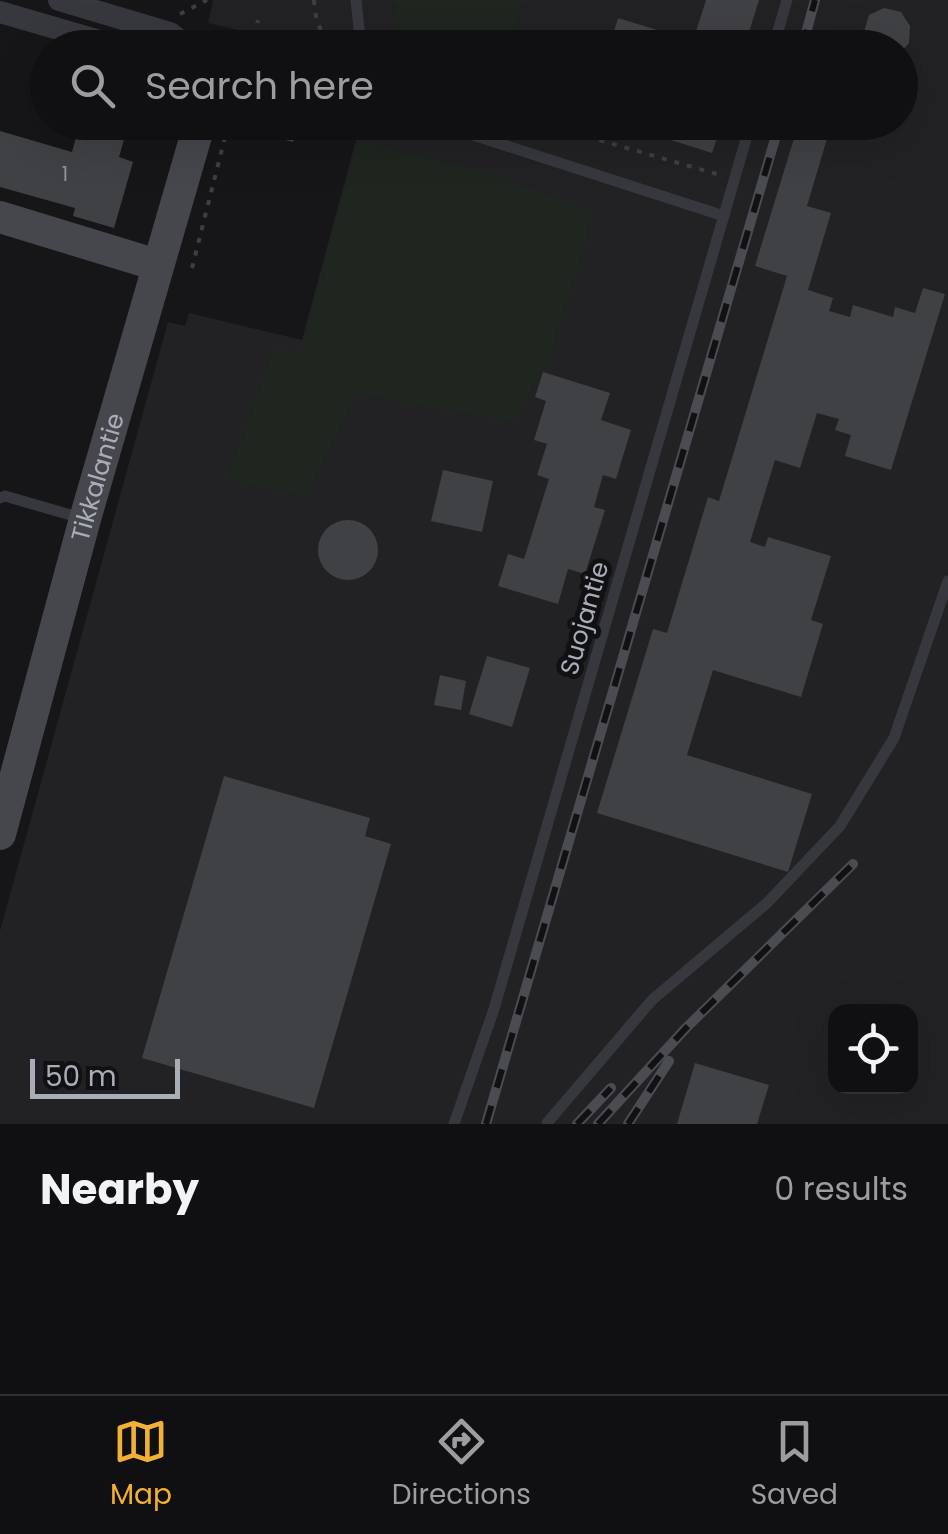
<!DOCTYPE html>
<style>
body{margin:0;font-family:Poppins,sans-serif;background:#1e1e20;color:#f1f3f6}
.controls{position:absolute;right:30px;bottom:30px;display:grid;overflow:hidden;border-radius:20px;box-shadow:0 10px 40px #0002}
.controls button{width:90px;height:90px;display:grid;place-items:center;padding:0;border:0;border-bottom:2px solid #303032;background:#101012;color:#f1f3f6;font:50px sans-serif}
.scale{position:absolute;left:30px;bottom:25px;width:150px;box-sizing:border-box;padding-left:10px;border:5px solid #a8adb8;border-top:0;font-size:28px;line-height:35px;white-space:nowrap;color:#a8adb8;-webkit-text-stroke:8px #111113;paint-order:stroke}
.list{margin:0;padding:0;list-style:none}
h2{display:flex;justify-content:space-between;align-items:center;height:130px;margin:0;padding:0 40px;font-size:42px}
h2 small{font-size:32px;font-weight:400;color:#9c9d9f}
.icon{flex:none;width:55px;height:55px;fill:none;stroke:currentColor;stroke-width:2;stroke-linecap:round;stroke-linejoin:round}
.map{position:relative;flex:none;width:948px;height:1124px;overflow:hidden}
.search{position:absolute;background:#101012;box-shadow:0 10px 40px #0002;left:30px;right:30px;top:30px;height:110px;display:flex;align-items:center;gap:25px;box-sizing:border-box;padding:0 35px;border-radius:55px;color:#9c9d9f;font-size:38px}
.sheet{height:270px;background:#101012}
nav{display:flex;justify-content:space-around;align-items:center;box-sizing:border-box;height:140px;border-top:2px solid #303032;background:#101012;font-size:28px;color:#9c9d9f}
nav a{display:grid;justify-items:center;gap:5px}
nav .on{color:#f2b134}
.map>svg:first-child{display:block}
.built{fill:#222225;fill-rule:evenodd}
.green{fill:#1e261f}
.building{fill:#404145}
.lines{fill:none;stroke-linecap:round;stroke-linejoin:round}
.path{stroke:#3d3f44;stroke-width:4;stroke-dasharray:5 8;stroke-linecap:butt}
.lane{stroke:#37383d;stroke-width:11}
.street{stroke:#37383d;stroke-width:22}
.secondary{stroke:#45474d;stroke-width:32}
.rail-casing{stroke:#4a4c52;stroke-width:10}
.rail{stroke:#111113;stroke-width:6;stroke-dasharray:19;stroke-linecap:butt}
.labels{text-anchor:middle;stroke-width:10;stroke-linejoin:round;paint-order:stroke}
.number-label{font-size:20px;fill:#8e929b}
.street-label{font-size:25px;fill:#a8adb8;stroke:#111113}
</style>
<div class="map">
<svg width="948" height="1124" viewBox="0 0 948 1124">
<rect width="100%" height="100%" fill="#161618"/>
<!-- built -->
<path class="built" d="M213,0H948V1124H0V931L168,322L185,326L189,313L302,340L358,133L343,128L344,123L900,122V48L291,47L292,43L208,23ZM836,1012H910V1086H836Z"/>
<!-- green -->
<g class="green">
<polygon points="394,0 523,0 508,47 400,48"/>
<polygon points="358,140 503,177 595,214 551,354 514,422 357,394 306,496 227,479 273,349 301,353"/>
</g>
<!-- building -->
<g class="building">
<polygon points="706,0 759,0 744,48 609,48 618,18 693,41"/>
<polygon points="884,8 901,12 910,26 909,43 900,53 900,48 866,48 862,39 869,15"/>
<polygon points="80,122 129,122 119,157 133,162 114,228 73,216 75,208 0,187 0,131 72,152"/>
<polygon points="260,122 337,122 334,135 297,125 293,142 258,133"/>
<polygon points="614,122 722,122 712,153"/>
<polygon points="799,122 832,122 807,206 831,213 808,290 833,298 829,311 850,317 853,305 893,317 895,307 915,313 923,288 945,294 891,470 845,456 851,435 835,430 839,419 817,413 800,468 775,460 750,542 765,547 768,537 831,556 811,620 823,624 801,697 713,670 687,755 812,794 788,872 597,813 653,629 667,633 708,497 719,501 787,276 755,266"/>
<polygon points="543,372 610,393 601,420 631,430 616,479 603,475 594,507 605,510 585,574 568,569 558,604 498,586 508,554 524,559 549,479 537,475 547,444 534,440 546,401 535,397"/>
<polygon points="443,470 493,481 482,532 431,521"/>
<circle cx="348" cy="550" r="30"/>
<polygon points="487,656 530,668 512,727 469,714"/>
<polygon points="440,675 466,681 461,710 434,705"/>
<polygon points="224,776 370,818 365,836 391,844 314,1108 142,1058"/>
<polygon points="695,1063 769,1085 757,1124 677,1124"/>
</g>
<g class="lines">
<!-- path -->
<g class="path">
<path d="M314,0C315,20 320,36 337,48"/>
<polyline points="180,14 207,0"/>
<polyline points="250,48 258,20"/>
<polyline points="537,122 720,175"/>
<polyline points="192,268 225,137"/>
</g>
<!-- lane -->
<g class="lane">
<polyline points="356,0 361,48"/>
<polyline points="773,48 787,0"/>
<polyline points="433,122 724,216"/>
<polyline points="0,498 5,496 81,518"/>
<polyline points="547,1123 652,1000 767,903 840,826 894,738 948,581"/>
<polyline points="454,1124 494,1009 751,122"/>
</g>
<!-- street -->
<g class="street">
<polyline points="59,0 170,33 189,48"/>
<polyline points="0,12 124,48"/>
</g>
<!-- secondary -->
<g class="secondary">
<polyline points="0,217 157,265"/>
<path id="s1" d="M0,834L85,519L200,122"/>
</g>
<defs>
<g id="rail">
<polyline points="802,48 815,0"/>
<polyline points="486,1124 780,122"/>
<polyline points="577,1124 611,1088"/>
<polyline points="598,1124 686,1028 853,864"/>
<polyline points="628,1124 669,1061"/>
</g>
</defs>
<!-- rail casing -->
<use href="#rail" class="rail-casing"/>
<!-- rail -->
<use href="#rail" class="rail"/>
</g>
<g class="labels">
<!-- number labels -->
<g class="number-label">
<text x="65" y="181">1</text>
</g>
<!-- street labels -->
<g class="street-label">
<text dy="9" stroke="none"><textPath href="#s1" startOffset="370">Tikkalantie</textPath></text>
<text transform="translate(584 618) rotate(-74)" y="9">Suojantie</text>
</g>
</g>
</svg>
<div class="controls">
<button><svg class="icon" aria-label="locate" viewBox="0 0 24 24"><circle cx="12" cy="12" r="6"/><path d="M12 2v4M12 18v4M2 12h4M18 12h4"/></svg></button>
</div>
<div class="scale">50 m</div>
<div class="search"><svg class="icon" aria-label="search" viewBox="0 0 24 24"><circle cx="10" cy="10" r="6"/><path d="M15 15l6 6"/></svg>Search here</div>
</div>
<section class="sheet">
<h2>Nearby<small>0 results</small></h2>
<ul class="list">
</ul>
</section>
<nav>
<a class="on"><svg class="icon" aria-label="map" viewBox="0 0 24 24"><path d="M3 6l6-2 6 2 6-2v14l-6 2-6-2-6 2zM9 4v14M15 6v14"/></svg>Map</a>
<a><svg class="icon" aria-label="directions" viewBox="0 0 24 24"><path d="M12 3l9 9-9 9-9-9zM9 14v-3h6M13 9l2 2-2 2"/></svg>Directions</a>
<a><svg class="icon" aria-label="saved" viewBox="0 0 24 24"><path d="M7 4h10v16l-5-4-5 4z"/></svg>Saved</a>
</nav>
